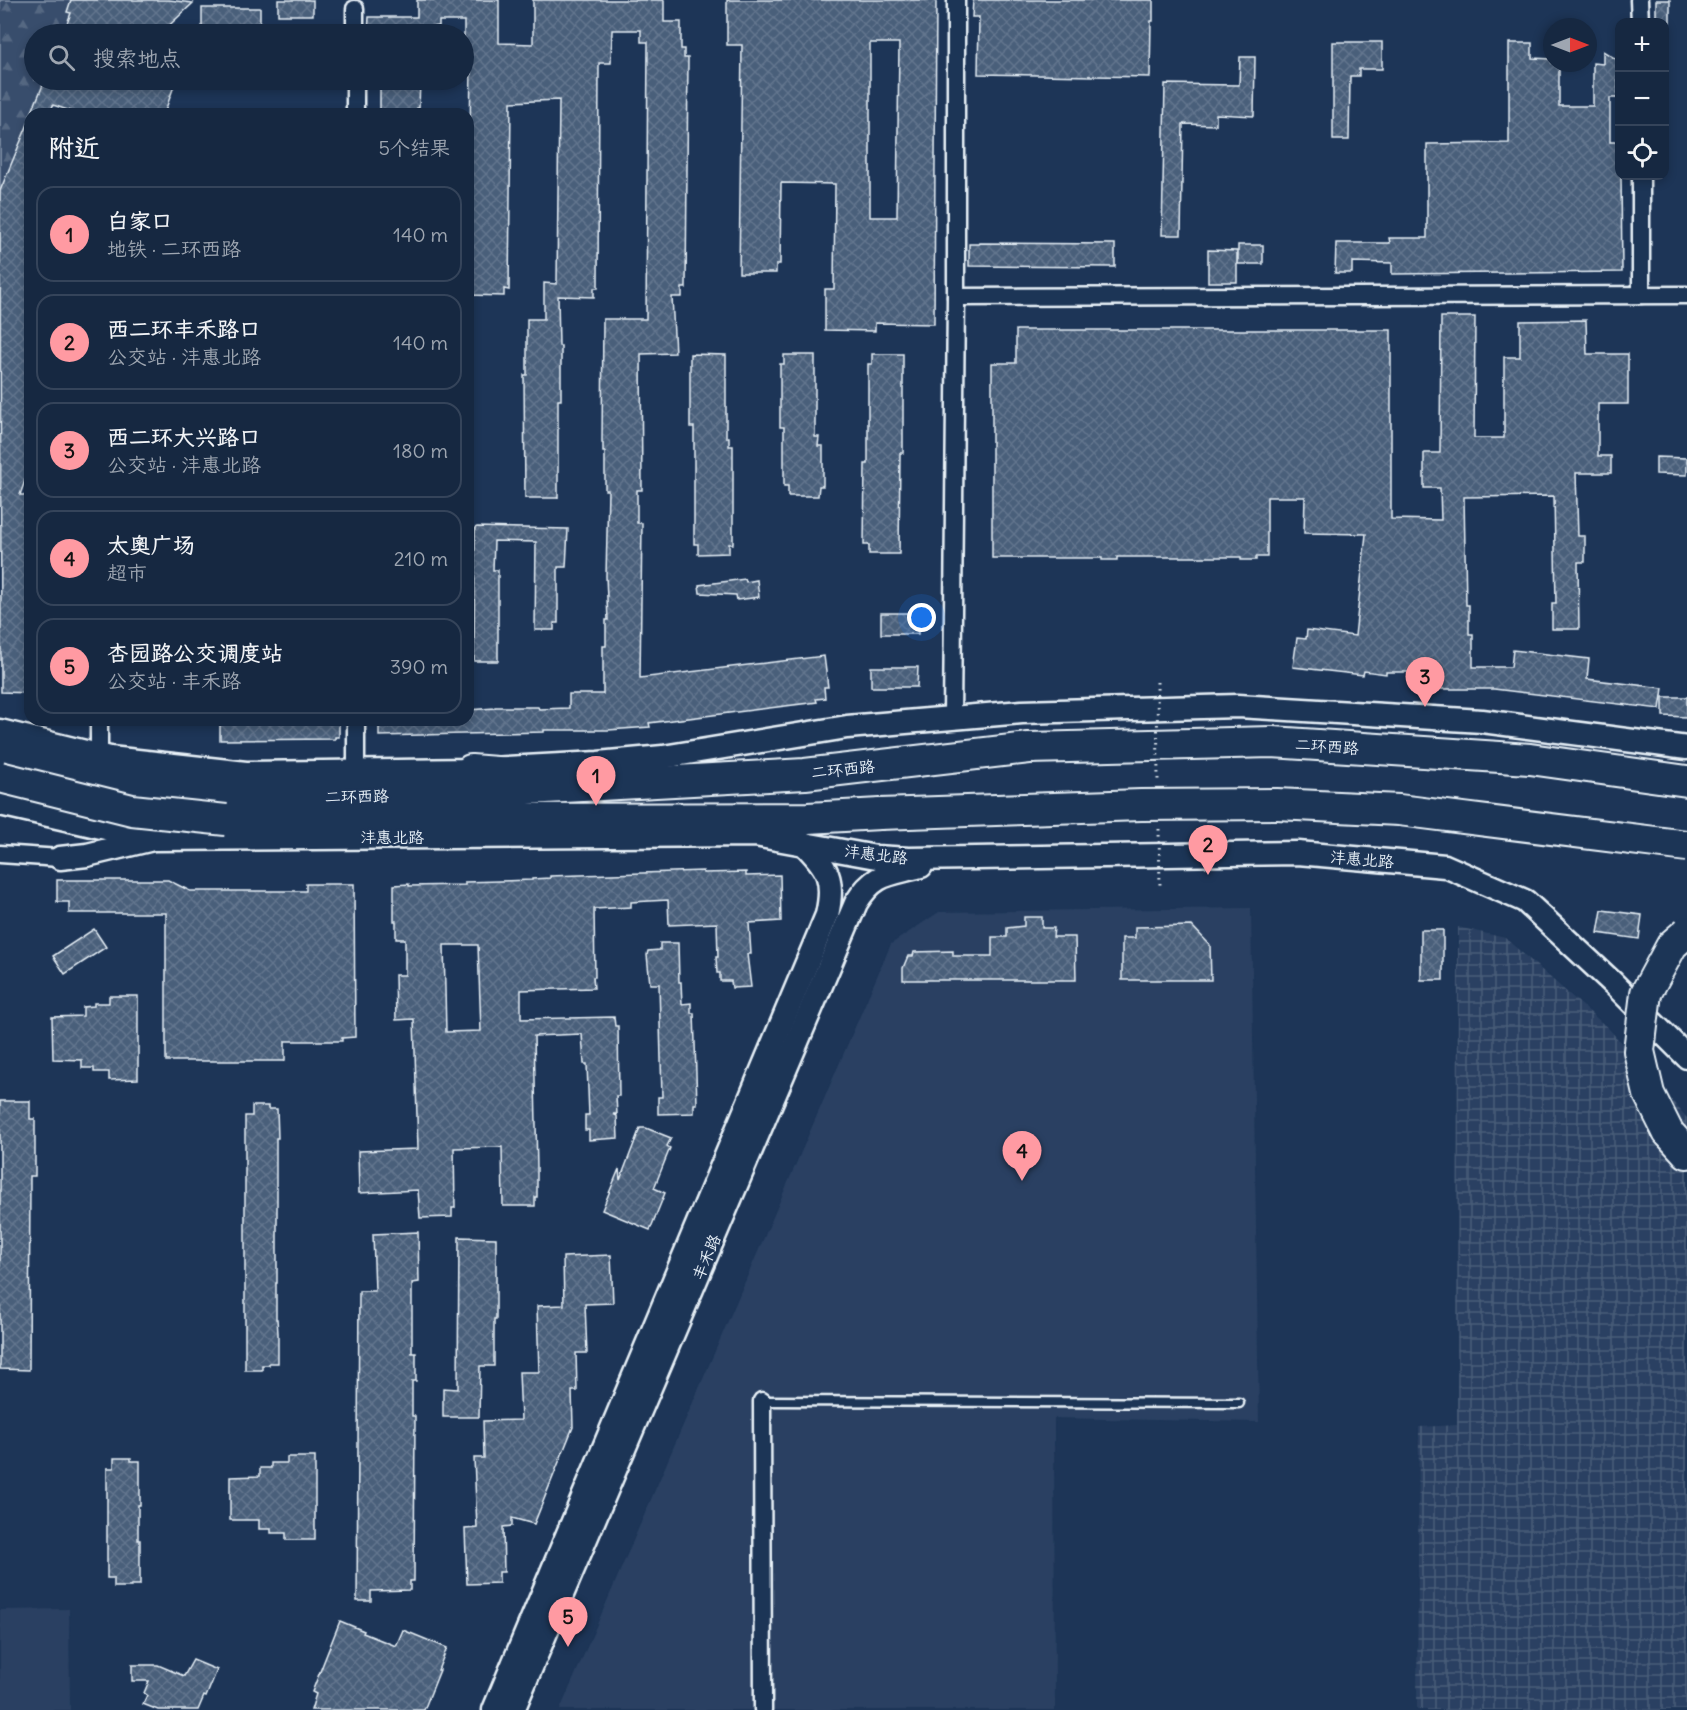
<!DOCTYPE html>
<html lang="zh">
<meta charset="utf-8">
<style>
body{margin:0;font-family:Delius,"LXGW WenKai TC",sans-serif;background:#23344c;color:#f1f3f6}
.controls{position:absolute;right:18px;top:18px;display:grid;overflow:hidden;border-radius:12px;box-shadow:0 3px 9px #0003}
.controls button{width:54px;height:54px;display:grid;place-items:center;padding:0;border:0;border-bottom:2px solid #35445a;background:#162841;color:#f1f3f6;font:30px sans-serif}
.compass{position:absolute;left:1543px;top:18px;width:54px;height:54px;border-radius:50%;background:#162841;box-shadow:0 3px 9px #0003;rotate:90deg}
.you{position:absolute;left:922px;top:618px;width:21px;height:21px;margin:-15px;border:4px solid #fff;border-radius:50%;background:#1a73e8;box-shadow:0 0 0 9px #1a73e833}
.badge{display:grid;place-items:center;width:39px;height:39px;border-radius:50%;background:#ff9aa2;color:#111;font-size:20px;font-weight:700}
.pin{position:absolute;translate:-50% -50px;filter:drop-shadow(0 2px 3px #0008)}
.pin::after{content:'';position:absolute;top:32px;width:21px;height:18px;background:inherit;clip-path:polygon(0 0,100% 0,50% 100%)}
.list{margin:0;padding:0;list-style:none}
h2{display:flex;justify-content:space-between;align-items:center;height:78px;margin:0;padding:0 24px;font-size:26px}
h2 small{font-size:20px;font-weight:400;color:#9ea6b1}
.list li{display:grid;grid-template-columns:39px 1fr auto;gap:18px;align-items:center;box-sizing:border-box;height:96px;margin:0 12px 12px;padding:0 12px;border:2px solid #35445a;border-radius:18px}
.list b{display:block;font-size:22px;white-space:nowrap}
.list p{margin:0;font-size:20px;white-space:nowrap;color:#9ea6b1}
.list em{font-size:20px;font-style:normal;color:#9ea6b1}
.icon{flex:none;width:33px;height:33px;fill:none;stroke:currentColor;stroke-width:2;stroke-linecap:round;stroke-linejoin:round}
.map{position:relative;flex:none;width:1687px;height:1710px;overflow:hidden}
.search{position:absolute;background:#162841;box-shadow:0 3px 9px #0003;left:24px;top:24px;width:450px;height:66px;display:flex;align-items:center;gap:15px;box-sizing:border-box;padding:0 21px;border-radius:33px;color:#9ea6b1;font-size:22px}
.panel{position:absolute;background:#162841;box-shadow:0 3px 9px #0003;left:24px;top:108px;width:450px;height:618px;border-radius:18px}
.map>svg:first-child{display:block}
.built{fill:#2a4162}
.industrial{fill:url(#industrial-grid)}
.forest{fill:url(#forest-firs);stroke:#909fb2;stroke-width:1.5}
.building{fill:url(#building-cross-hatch);stroke:#e8f1f8;stroke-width:1.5;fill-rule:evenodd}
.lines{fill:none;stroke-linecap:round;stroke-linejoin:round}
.lane-casing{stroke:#e8f1f8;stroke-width:13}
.street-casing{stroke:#e8f1f8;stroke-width:21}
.secondary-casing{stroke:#e8f1f8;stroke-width:27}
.highway-casing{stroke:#e8f1f8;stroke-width:34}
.lane{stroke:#1d3557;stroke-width:8}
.street{stroke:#1d3557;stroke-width:16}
.secondary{stroke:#1d3557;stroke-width:22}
.highway{stroke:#1d3557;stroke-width:30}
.highway-bridge-casing{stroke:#e8f1f8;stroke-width:34;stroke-linecap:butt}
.path-bridge{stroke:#e8f1f8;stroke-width:3;stroke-dasharray:1.5 4.5;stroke-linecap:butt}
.highway-bridge{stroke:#1d3557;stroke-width:30}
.labels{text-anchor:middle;stroke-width:4.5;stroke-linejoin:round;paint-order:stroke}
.street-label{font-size:16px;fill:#e8f1f8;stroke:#1d3557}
</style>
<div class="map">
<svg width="1687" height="1710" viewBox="0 0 1687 1710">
<defs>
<pattern id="industrial-grid" width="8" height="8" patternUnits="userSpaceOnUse" patternTransform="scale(1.5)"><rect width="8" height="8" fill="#2a4162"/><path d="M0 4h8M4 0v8" fill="none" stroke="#495d79"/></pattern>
<pattern id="forest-firs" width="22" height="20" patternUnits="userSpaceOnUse" patternTransform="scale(1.5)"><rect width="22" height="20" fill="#374d6c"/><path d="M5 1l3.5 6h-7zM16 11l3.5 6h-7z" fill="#546782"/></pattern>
<pattern id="building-cross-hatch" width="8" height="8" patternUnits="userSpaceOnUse" patternTransform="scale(1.5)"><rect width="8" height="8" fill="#495e7a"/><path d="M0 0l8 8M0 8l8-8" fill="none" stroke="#63768e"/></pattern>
</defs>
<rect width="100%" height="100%" fill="#1d3557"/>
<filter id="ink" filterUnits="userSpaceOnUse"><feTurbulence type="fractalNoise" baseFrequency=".0167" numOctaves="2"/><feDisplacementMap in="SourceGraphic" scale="12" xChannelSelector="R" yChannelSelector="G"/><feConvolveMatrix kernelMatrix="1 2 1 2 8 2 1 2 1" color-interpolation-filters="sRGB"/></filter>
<g filter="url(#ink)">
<!-- built -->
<g class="built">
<polygon points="1251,908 1259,1422 1054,1418 1055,1710 560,1710 891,944 939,912"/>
<polygon points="69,1609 70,1710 0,1710 0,1610"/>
</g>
<!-- industrial -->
<polygon class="industrial" points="1458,927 1505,938 1609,1029 1687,1118 1687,1710 1417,1710 1419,1427 1457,1425"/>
<!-- forest -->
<polygon class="forest" points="0,0 85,0 72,34 34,34 34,80 55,80 42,114 30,114 30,146 0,226"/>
<!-- building -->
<g class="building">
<polygon points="71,0 169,0 193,3 160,34 63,34 71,13 67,12"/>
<rect x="278" y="0" width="35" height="15"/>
<polygon points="417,0 499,0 499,43 533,44 533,0 664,0 664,22 681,22 681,49 684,49 684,58 688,58 686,288 682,288 682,297 672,297 675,353 641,354 642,490 637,490 637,523 642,523 640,678 824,656 828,687 824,687 825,698 816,699 817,702 649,723 650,727 608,730 544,730 544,732 379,736 379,720 468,720 468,710 495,708 495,707 538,707 539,709 569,708 569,694 603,694 603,646 606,646 606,620 608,620 606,576 608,490 605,490 605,452 603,452 603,443 602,443 603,319 646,319 648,42 641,42 641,30 612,30 611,63 599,63 598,288 594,288 594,297 558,296 559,346 561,346 561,400 558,400 558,498 525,498 524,375 527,375 527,319 544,319 544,283 557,284 559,100 511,102 509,290 504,289 504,296 468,295 471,61 464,60 464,21 439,21 439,26 405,31 405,33 368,33 369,17 417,17"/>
<path d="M727,0H936L934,324L875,323V331L825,330V289H834L835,184L781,183L780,264H776V273H739L742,45H727ZM870,43H899L897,217H870Z"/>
<polygon points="973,0 1153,0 1153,21 1151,21 1150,77 978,74 979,17 972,17"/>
<rect x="1656" y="0" width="14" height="22"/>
<polygon points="202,8 260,8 260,23 257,23 257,33 219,33 219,34 202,34"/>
<polygon points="1333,42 1382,42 1382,69 1359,69 1359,76 1350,76 1349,140 1333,140"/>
<polygon points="1509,43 1532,43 1532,58 1552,59 1552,63 1559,63 1559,106 1593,106 1593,63 1603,64 1603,51 1616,59 1618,65 1618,98 1610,98 1610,142 1620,142 1620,176 1621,176 1622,272 1392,274 1392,263 1352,262 1352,273 1335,273 1336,243 1390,243 1389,238 1427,238 1427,144 1509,143"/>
<polygon points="1240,57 1255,57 1254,116 1216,114 1216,125 1183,124 1181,235 1162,235 1165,84 1239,85"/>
<polygon points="45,80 156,80 174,86 164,114 79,114 53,105 50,114 31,114"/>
<polygon points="380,80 416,80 416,81 420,81 419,108 417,108 417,114 380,114"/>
<polygon points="30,119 30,466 20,495 30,495 30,693 1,692 0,191"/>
<polygon points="979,243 1115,244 1115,267 969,266 969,244 979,244"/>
<rect x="1238" y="245" width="25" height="19"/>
<polygon points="1208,250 1237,251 1237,282 1208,282"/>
<polygon points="1441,317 1475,317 1474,438 1504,438 1504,357 1520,357 1520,321 1586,320 1587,354 1628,354 1628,404 1598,404 1598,456 1611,456 1611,473 1576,473 1578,536 1585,536 1585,562 1578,562 1579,629 1552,629 1552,603 1556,603 1554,496 1464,497 1466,605 1469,605 1469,634 1473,634 1473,667 1511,667 1513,650 1589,659 1587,679 1663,688 1660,709 1494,689 1421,689 1420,672 1386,672 1386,674 1364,671 1363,675 1293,667 1297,638 1306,639 1307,630 1355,636 1366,534 1304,533 1305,497 1267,497 1267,557 1256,557 1256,560 1241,560 1241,557 1117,557 1117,560 1102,560 1102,558 992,558 992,363 1016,363 1016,330 1391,330 1391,519 1441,520 1440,488 1424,488 1424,453 1440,453"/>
<polygon points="690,354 726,355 726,437 729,437 729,446 733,446 733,544 729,544 729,553 698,554 698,544 694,544 694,427 690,427"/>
<polygon points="872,354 903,354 903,453 900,453 899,554 869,554 869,545 864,545 865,464 868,464 868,364 872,364"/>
<polygon points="784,355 815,355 815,437 819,437 818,446 823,446 823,486 819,486 818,496 788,496 788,486 784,486 784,427 780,427 780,364 784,364"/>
<polygon points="1656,457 1687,458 1687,475 1656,474"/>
<polygon points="477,527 568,529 566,567 558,567 558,623 554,623 554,630 535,630 536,542 494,541 493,570 498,570 498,661 474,661 475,528"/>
<polygon points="745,579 746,582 757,580 759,597 737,600 736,595 700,593 699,585"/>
<rect x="881" y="613" width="37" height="21"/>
<polygon points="871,667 918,667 917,687 871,687"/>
<polygon points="1663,697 1687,697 1687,717 1663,716"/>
<polygon points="339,721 339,737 335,737 335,739 220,740 220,722"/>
<path d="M703,871V873L746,872V876L780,875L781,921L749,923L751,954H747L751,987L732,988L731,981H720V973H717L716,957H718L717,923L669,925L668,900L631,902V907L594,909L595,977H593L594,988L521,990V1019L614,1017L615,1026H618L619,1096H616L617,1114H613L617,1116L618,1138L589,1140V1130H585V1115H589L587,1064H584L582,1034L534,1036L537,1168V1197H535V1206H503L502,1147L454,1148L455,1208H452V1217L420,1218L418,1190L359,1193L358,1151L418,1149L414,1019L396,1020L395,975H405V939H396V921H394V885L409,884V886L465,885V882L532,880V879L550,878V876ZM444,945H478L481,1031L446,1032Z"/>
<polygon points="57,880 168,880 190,891 306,891 306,884 354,884 355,1037 342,1038 342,1041 285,1041 285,1061 166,1061 166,913 69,913 69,902 57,902"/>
<polygon points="1602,910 1642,915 1639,939 1598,933"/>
<polygon points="1024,917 1042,917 1042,928 1054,928 1053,937 1075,937 1076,980 903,980 903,968 908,956 913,956 914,952 953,951 953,956 992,956 992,937 1007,937 1007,928 1024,926"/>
<polygon points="1192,926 1210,945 1211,980 1122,980 1122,938 1135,938 1135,927"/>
<polygon points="94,929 106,947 65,974 53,956"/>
<rect x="1421" y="930" width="22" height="50"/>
<polygon points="660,943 678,943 679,982 681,982 682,1004 691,1003 691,1013 694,1013 697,1104 694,1104 694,1113 658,1114 658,1097 662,1097 659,984 650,984 647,955 648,951 660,950"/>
<polygon points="109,996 138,996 138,1079 109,1080 109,1072 94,1072 94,1068 82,1068 82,1060 53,1059 52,1017 83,1016 83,1007 94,1006 94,1003 109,1003"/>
<polygon points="0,1101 30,1101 30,1119 35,1119 35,1176 30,1176 29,1370 0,1369"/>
<polygon points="252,1106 268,1106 268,1109 277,1109 278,1138 276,1138 276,1188 277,1188 277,1283 276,1283 276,1319 277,1319 278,1333 278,1363 269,1363 269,1365 262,1365 262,1370 245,1370 245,1116 252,1116"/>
<polygon points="640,1128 646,1128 671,1138 667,1146 670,1148 654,1188 665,1193 650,1230 602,1210 619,1169 620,1180"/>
<polygon points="418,1232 419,1282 412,1283 412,1353 416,1353 416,1381 412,1381 412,1416 415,1416 414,1581 410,1581 410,1590 371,1591 371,1601 357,1601 359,1291 375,1291 373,1234"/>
<polygon points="459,1237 496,1238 496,1319 494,1319 494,1366 480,1366 479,1417 443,1417 443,1388 458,1389"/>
<polygon points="611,1255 613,1303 585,1304 587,1353 576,1353 577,1391 572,1391 573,1427 534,1524 512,1518 512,1526 503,1527 504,1572 499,1572 499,1583 467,1584 465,1529 477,1528 474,1458 484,1458 483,1421 521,1420 519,1372 539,1372 537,1306 564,1305 563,1257"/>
<polygon points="287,1457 315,1457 315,1540 286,1540 286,1533 271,1533 271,1529 259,1529 259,1520 230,1520 230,1477 260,1476 260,1468 271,1468 271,1463 287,1463"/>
<polygon points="114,1458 131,1458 131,1461 140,1461 140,1505 138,1505 138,1540 140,1540 140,1585 131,1585 131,1587 114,1587 114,1578 107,1578 107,1468 114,1468"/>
<polygon points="340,1621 364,1631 363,1633 396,1646 403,1630 447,1648 438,1670 440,1670 424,1710 311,1710 316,1694 312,1692"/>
<polygon points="193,1660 217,1670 206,1697 204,1696 198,1710 158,1710 143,1704 147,1695 144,1693 149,1681 132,1681 132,1665 158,1665 184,1676"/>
</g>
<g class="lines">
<defs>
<polyline id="lane" points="762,1401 1239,1403"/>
<g id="street">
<polyline points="1639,0 1640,22"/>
<polyline points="355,9 355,34"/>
<polyline points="355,80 355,114"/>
<polyline points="1641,176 1641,295"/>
<polyline points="956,297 956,0"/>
<polyline points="952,718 956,297 1687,295"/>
<polyline points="356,720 356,772"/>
<polyline points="99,755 99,720"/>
<polyline points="0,854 60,858"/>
<polyline points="762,1401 763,1710"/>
</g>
<g id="secondary">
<polyline points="0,731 110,758 246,773 471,770 598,763 663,757 847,727 1022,712 1238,706 1482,721 1687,748"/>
<polyline points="0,804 154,839 755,835 876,857 909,859 1298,853 1445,866 1525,901 1613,983 1687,1057"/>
<polyline points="60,858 87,855 149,840"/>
<path d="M494,1710L827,915C835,879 828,868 803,843"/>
<path d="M513,1710L856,903C875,872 889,875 921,866"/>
</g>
<g id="highway">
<polyline points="0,753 143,787 266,798 417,795 805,774 1029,748 1272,742 1530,759 1687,781"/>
<polyline points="471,770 524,774"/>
<polyline points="226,820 808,818 880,814"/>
<polyline points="1668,1132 1687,1153"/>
</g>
</defs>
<!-- lane casing -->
<use href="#lane" class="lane-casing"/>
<!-- street casing -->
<use href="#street" class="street-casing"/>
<!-- secondary casing -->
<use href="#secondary" class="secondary-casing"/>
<!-- highway casing -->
<use href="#highway" class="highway-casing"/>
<!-- lane -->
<use href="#lane" class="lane"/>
<!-- street -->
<use href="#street" class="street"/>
<!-- secondary -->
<use href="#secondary" class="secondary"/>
<!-- highway -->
<use href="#highway" class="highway"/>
<defs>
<g id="highway-bridge">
<polyline points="0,777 132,810 226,820"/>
<polyline points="880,814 1141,805 1277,804 1399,810 1687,846"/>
<polyline points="1668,1132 1649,1094 1639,1051 1646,993 1672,945 1687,932"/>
</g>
</defs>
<!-- highway-bridge casing -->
<use href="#highway-bridge" class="highway-bridge-casing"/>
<!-- path-bridge -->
<g class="path-bridge">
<polyline points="1157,682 1158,780"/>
<polyline points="1159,829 1160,887"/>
</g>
<!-- highway-bridge -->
<use href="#highway-bridge" class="highway-bridge"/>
</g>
</g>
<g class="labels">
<!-- street labels -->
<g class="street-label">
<text transform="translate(1327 746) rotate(4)" y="6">二环西路</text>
<text transform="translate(843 769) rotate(-6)" y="6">二环西路</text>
<text transform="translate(357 796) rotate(-1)" y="6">二环西路</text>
<text x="392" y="843">沣惠北路</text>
<text transform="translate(876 854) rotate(7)" y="6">沣惠北路</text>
<text transform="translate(1362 859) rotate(5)" y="6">沣惠北路</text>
<text transform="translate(706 1257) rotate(-67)" y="6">丰禾路</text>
</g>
</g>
</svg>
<div class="controls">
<button>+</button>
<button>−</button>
<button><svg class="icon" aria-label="locate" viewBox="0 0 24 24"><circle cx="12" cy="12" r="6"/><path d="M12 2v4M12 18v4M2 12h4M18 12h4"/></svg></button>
</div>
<svg class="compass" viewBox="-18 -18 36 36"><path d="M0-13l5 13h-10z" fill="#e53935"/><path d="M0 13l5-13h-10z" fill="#9ea6b1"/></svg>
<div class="you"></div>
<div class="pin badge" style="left:596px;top:806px">1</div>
<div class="pin badge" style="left:1208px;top:875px">2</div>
<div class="pin badge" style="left:1425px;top:707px">3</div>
<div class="pin badge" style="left:1022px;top:1181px">4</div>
<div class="pin badge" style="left:568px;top:1647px">5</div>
<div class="search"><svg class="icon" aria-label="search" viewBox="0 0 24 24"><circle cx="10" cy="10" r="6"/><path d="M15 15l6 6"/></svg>搜索地点</div>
<section class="panel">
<h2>附近<small>5个结果</small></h2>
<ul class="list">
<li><span class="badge">1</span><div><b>白家口</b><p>地铁 · 二环西路</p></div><em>140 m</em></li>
<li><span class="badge">2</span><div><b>西二环丰禾路口</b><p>公交站 · 沣惠北路</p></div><em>140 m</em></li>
<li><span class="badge">3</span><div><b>西二环大兴路口</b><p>公交站 · 沣惠北路</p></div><em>180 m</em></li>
<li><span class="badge">4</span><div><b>太奥广场</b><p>超市</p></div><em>210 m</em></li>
<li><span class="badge">5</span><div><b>杏园路公交调度站</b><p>公交站 · 丰禾路</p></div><em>390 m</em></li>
</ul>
</section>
</div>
